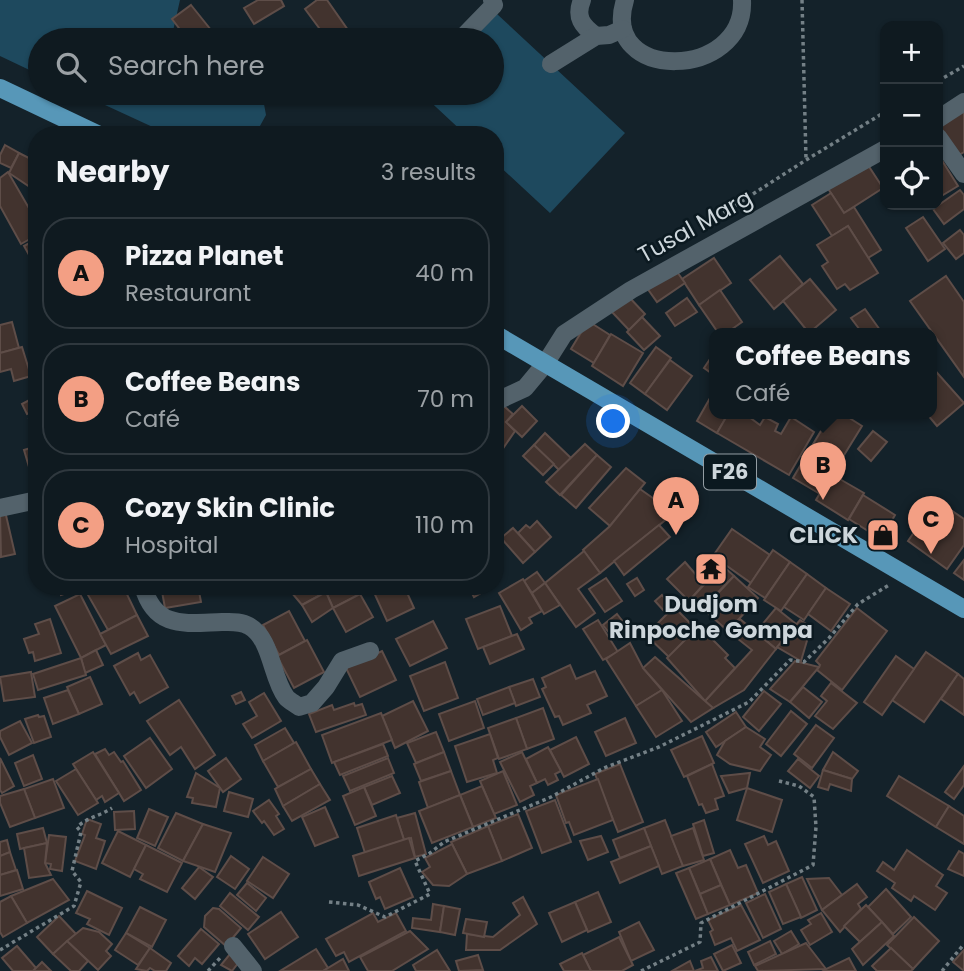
<!DOCTYPE html>
<meta charset="utf-8">
<style>
body{margin:0;font-family:Poppins,sans-serif;background:#182329;color:#f1f3f6}
.controls{position:absolute;right:21px;top:21px;display:grid;overflow:hidden;border-radius:14px;box-shadow:0 2px 5px #0004}
.controls button{width:63px;height:63px;display:grid;place-items:center;padding:0;border:0;border-bottom:2px solid #2f383e;background:#0f1a20;color:#f1f3f6;font:35px sans-serif}
.you{position:absolute;left:614px;top:422px;width:24px;height:24px;margin:-18px;border:5px solid #fff;border-radius:50%;background:#1a73e8;box-shadow:0 0 0 10px #1a73e833}
.badge{display:grid;place-items:center;width:46px;height:46px;border-radius:50%;background:#f39f84;color:#111;font-size:23px;font-weight:700}
.pin{position:absolute;translate:-50% -58px;filter:drop-shadow(0 2px 4px #0008)}
.pin::after{content:'';position:absolute;top:37px;width:24px;height:21px;background:inherit;clip-path:polygon(0 0,100% 0,50% 100%)}
.popup{position:absolute;left:709px;top:328px;width:228px;height:91px;box-sizing:border-box;display:grid;place-content:center;border-radius:14px;background:#0f1a20;filter:drop-shadow(0 2px 5px #0005);font-size:23px;white-space:nowrap;color:#9ba1a5}
.popup b{font-size:26px;color:#f1f3f6}
.popup::after{content:'';position:absolute;left:50%;top:100%;margin-left:-14px;border:14px solid transparent;border-top-color:#0f1a20}
.list{margin:0;padding:0;list-style:none}
h2{display:flex;justify-content:space-between;align-items:center;height:91px;margin:0;padding:0 28px;font-size:30px}
h2 small{font-size:23px;font-weight:400;color:#9ba1a5}
.list li{display:grid;grid-template-columns:46px 1fr auto;gap:21px;align-items:center;box-sizing:border-box;height:112px;margin:0 14px 14px;padding:0 14px;border:2px solid #2f383e;border-radius:28px}
.list b{display:block;font-size:26px;white-space:nowrap}
.list p{margin:0;font-size:23px;white-space:nowrap;color:#9ba1a5}
.list em{font-size:23px;font-style:normal;color:#9ba1a5}
.icon{flex:none;width:38px;height:38px;fill:none;stroke:currentColor;stroke-width:2;stroke-linecap:round;stroke-linejoin:round}
.map{position:relative;flex:none;width:964px;height:971px;overflow:hidden}
.search{position:absolute;background:#0f1a20;box-shadow:0 2px 5px #0004;left:28px;top:28px;width:476px;height:77px;display:flex;align-items:center;gap:18px;box-sizing:border-box;padding:0 24px;border-radius:38px;color:#9ba1a5;font-size:26px}
.panel{position:absolute;background:#0f1a20;box-shadow:0 2px 5px #0004;left:28px;top:126px;width:476px;height:469px;border-radius:28px}
.map>svg:first-child{display:block}
.green{fill:#1e495e}
.building{fill:#42332e;stroke:#5e4d48;stroke-width:2}
.lines{fill:none;stroke-linecap:round;stroke-linejoin:round}
.path{stroke:#748086;stroke-width:3.5;stroke-dasharray:3.5 3.5;stroke-linecap:butt}
.minor{stroke:#53626b;stroke-width:18}
.major{stroke:#5797b8;stroke-width:18}
.labels{text-anchor:middle;stroke-width:5;stroke-linejoin:round;paint-order:stroke}
.shield{fill:#0b1920;stroke:#939da3;stroke-width:2}
.shield-label{font-size:21px;font-weight:bold;fill:#cdd6db}
.street-label{font-size:23px;fill:#cdd6db;stroke:#0b1920}
.poi-label{font-size:23px;font-weight:bold;fill:#cdd6db;stroke:#0b1920;text-anchor:end}
</style>
<div class="map">
<svg width="964" height="971" viewBox="0 0 964 971">
<rect width="100%" height="100%" fill="#14222a"/>
<!-- green -->
<g class="green">
<polygon points="0,0 180,0 171,40 40,40 40,75 0,56"/>
<polygon points="497,14 625,133 550,213 495,162 495,135 466,135 422,94 492,93 492,40 472,40"/>
<polygon points="79,93 184,93 195,99 214,93 262,93 266,115 255,135 170,135"/>
</g>
<!-- building -->
<g class="building">
<polygon points="258,0 281,0 284,6 254,24 244,8"/>
<polygon points="317,0 327,0 348,30 333,40 328,40 305,9"/>
<polygon points="191,5 219,40 188,40 172,19"/>
<polygon points="964,110 964,152 955,157 938,130 938,127"/>
<polygon points="5,145 19,153 11,168 0,163 0,155"/>
<polygon points="19,153 37,162 37,176 30,187 9,173"/>
<polygon points="938,154 958,186 938,198"/>
<polygon points="866,162 883,188 844,213 827,187"/>
<polygon points="8,172 37,222 37,235 21,244 0,206 0,178"/>
<polygon points="960,190 964,195 964,209 944,224 933,209"/>
<polygon points="831,193 844,213 854,207 881,250 868,258 848,226 832,236 812,205"/>
<polygon points="923,217 945,249 928,261 906,228"/>
<polygon points="848,226 878,273 850,290 845,284 837,289 822,266 828,262 817,245"/>
<polygon points="960,230 964,235 964,253 956,259 943,243"/>
<polygon points="37,239 37,269 24,246"/>
<polygon points="780,256 803,284 774,309 750,280"/>
<polygon points="714,258 731,283 699,305 682,279"/>
<polygon points="675,269 685,283 657,302 647,288"/>
<polygon points="946,276 964,302 964,377 910,301"/>
<polygon points="810,279 836,310 809,333 783,301"/>
<polygon points="720,290 742,322 725,334 719,334 699,305"/>
<polygon points="629,297 645,314 629,330 612,312"/>
<polygon points="687,298 697,312 675,326 666,313"/>
<polygon points="865,309 880,330 875,334 863,334 851,318"/>
<polygon points="642,317 660,336 644,350 627,332"/>
<polygon points="588,321 610,335 594,363 571,349"/>
<polygon points="12,322 19,348 0,353 0,325"/>
<polygon points="611,334 643,353 623,386 592,366"/>
<polygon points="22,347 31,376 14,381 11,369 0,372 0,353"/>
<polygon points="656,347 671,358 645,394 630,383"/>
<polygon points="714,353 714,375 704,368"/>
<polygon points="670,360 692,376 667,410 645,394"/>
<polygon points="931,366 964,403 937,426 927,414 931,414"/>
<polygon points="714,391 714,414 728,414 717,433 697,421"/>
<polygon points="35,397 37,410 27,414 22,404"/>
<polygon points="499,402 513,414 506,422 515,431 502,450 495,446 495,404"/>
<polygon points="522,406 537,421 522,437 506,422"/>
<polygon points="728,414 745,414 760,425 765,417 778,424 775,431 781,434 791,417 814,432 789,475 717,433"/>
<polygon points="831,414 843,414 862,426 820,494 793,478"/>
<polygon points="37,417 37,440 29,419"/>
<polygon points="873,431 887,442 871,461 858,449"/>
<polygon points="545,433 572,459 560,471 534,445"/>
<polygon points="585,444 597,455 560,495 546,482"/>
<polygon points="534,445 554,464 543,475 523,456"/>
<polygon points="37,446 37,484 34,484 24,450"/>
<polygon points="597,455 611,467 576,508 561,495"/>
<polygon points="626,468 645,483 610,526 589,508"/>
<polygon points="831,474 864,493 848,520 816,500"/>
<polygon points="640,489 674,513 600,573 583,550 610,526"/>
<polygon points="863,495 895,515 881,539 849,519"/>
<polygon points="936,500 964,519 964,545 947,569 908,541"/>
<polygon points="5,511 15,554 1,557 0,512"/>
<polygon points="537,521 551,537 535,552 518,533 526,525 530,528"/>
<polygon points="659,525 670,537 624,575 614,561"/>
<polygon points="513,528 535,552 523,563 501,538"/>
<polygon points="732,529 770,555 751,583 713,556"/>
<polygon points="773,550 790,562 765,598 748,587"/>
<polygon points="584,551 600,573 578,589 595,613 576,627 545,583"/>
<polygon points="964,560 964,580 954,573"/>
<polygon points="685,562 704,584 689,601 667,579"/>
<polygon points="790,562 807,574 781,611 764,600"/>
<polygon points="722,565 734,576 700,611 689,601"/>
<polygon points="537,572 545,583 532,593 524,581"/>
<polygon points="807,574 826,588 804,620 784,607"/>
<polygon points="734,576 758,598 728,631 703,609"/>
<polygon points="606,578 622,601 605,612 589,589"/>
<polygon points="637,578 644,590 635,596 627,584"/>
<polygon points="523,579 542,611 529,618 532,623 521,630 499,593"/>
<polygon points="545,583 560,605 544,614 532,593"/>
<polygon points="58,586 88,586 61,595"/>
<polygon points="88,586 123,586 137,615 108,630 84,588"/>
<polygon points="161,586 198,586 201,602 165,608"/>
<polygon points="306,586 337,586 302,605 292,593"/>
<polygon points="337,586 355,586 360,594 333,608 326,592"/>
<polygon points="371,586 404,586 414,608 387,621"/>
<polygon points="468,586 493,586 474,597"/>
<polygon points="826,588 850,604 831,631 808,614"/>
<polygon points="326,592 333,608 312,622 302,605"/>
<polygon points="80,594 106,645 81,658 55,606"/>
<polygon points="360,594 373,617 346,632 333,608"/>
<polygon points="662,595 670,605 664,611 655,601"/>
<polygon points="500,606 512,636 478,649 466,619"/>
<polygon points="674,607 696,629 669,657 646,635"/>
<polygon points="776,608 796,624 776,649 756,632"/>
<polygon points="857,608 887,631 842,690 817,670 820,665 816,661"/>
<polygon points="289,611 305,641 279,655 263,625"/>
<polygon points="617,614 628,628 614,639 603,625"/>
<polygon points="137,615 148,636 111,654 100,634"/>
<polygon points="50,619 61,653 35,661 33,652 29,653 24,639 39,634 35,624"/>
<polygon points="740,619 776,649 744,690 713,708 705,701 752,650 728,631"/>
<polygon points="598,620 618,652 603,660 583,629"/>
<polygon points="800,620 811,627 801,661 777,647"/>
<polygon points="433,621 447,648 410,666 396,639"/>
<polygon points="699,626 728,655 725,658 735,668 705,701 667,658"/>
<polygon points="517,634 524,649 490,664 483,647"/>
<polygon points="307,640 324,672 294,688 277,656"/>
<polygon points="630,643 643,668 662,690 636,706 606,659"/>
<polygon points="96,650 103,665 85,673 81,658"/>
<polygon points="382,651 396,680 360,697 346,668"/>
<polygon points="926,652 958,674 924,722 892,700"/>
<polygon points="138,653 141,660 150,655 168,687 140,703 134,692 130,695 114,666"/>
<polygon points="896,656 914,669 882,715 864,702"/>
<polygon points="655,657 705,701 713,708 691,722 643,668"/>
<polygon points="81,658 86,675 38,690 33,674"/>
<polygon points="795,661 819,667 790,702 770,689"/>
<polygon points="445,662 458,698 424,711 410,676"/>
<polygon points="570,665 576,679 595,671 607,696 587,705 591,713 563,725 559,716 555,717 542,689 546,687 542,678"/>
<polygon points="31,672 35,697 4,701 0,677"/>
<polygon points="958,674 964,679 964,715 941,699"/>
<polygon points="90,677 102,704 79,714 67,687"/>
<polygon points="533,679 540,697 516,706 509,687"/>
<polygon points="831,683 857,703 833,729 815,716 827,701 821,696"/>
<polygon points="509,687 515,703 483,715 477,699"/>
<polygon points="803,687 822,702 809,718 790,702"/>
<polygon points="68,690 79,714 53,724 44,698"/>
<polygon points="662,690 682,721 656,737 636,706"/>
<polygon points="764,691 781,704 759,731 743,717"/>
<polygon points="241,692 245,700 236,704 232,696"/>
<polygon points="264,693 281,721 252,738 243,724 257,716 249,702"/>
<polygon points="179,700 215,755 195,769 181,747 170,755 147,721"/>
<polygon points="413,701 428,731 395,748 382,716"/>
<polygon points="475,701 484,728 449,741 439,714"/>
<polygon points="354,703 355,706 362,704 366,715 316,732 309,714 332,705 334,710"/>
<polygon points="543,708 554,739 527,749 516,718"/>
<polygon points="791,711 807,724 781,756 766,744"/>
<polygon points="736,712 746,727 716,747 706,732"/>
<polygon points="381,713 392,740 332,763 322,735"/>
<polygon points="38,715 39,717 44,716 51,737 34,743 25,719"/>
<polygon points="516,718 527,749 499,759 488,728"/>
<polygon points="625,718 636,743 606,756 595,732"/>
<polygon points="20,721 32,743 9,755 0,737 0,731"/>
<polygon points="816,725 834,738 812,768 794,754"/>
<polygon points="746,727 765,739 760,747 771,755 760,771 730,764 717,755 725,741"/>
<polygon points="285,728 294,743 263,761 255,745"/>
<polygon points="436,732 444,752 416,763 407,743"/>
<polygon points="490,734 498,758 493,760 497,773 467,782 455,746"/>
<polygon points="702,736 714,763 684,777 671,750"/>
<polygon points="576,737 589,764 564,777 550,750"/>
<polygon points="150,738 172,769 146,788 124,756"/>
<polygon points="296,742 311,769 278,787 263,761"/>
<polygon points="383,744 388,756 340,775 334,762"/>
<polygon points="548,747 561,771 555,774 558,780 548,785 545,779 537,783 526,759"/>
<polygon points="105,749 109,755 114,752 121,762 123,761 141,790 124,801 95,754"/>
<polygon points="93,752 119,793 105,802 102,796 96,800 73,764"/>
<polygon points="444,752 451,771 421,781 414,764"/>
<polygon points="522,752 537,783 530,786 534,795 520,802 500,762"/>
<polygon points="833,752 858,771 852,779 823,770"/>
<polygon points="33,755 42,779 24,786 15,763"/>
<polygon points="0,758 14,786 2,793 0,790"/>
<polygon points="226,758 241,779 223,792 208,771"/>
<polygon points="388,758 394,773 350,791 343,776"/>
<polygon points="798,759 819,776 810,788 788,771"/>
<polygon points="620,764 643,822 618,832 595,774"/>
<polygon points="712,764 724,796 715,799 718,809 706,813 702,804 699,805 687,776"/>
<polygon points="964,766 964,785 954,799 945,792"/>
<polygon points="76,769 98,803 78,815 56,781"/>
<polygon points="311,769 320,784 283,806 275,789"/>
<polygon points="823,770 852,779 851,791 830,784 828,790 818,787"/>
<polygon points="451,771 460,795 428,808 419,782"/>
<polygon points="503,771 517,805 494,814 480,781"/>
<polygon points="196,773 220,788 216,807 192,803 193,798 187,797"/>
<polygon points="750,773 747,788 729,793 721,776"/>
<polygon points="392,776 400,793 372,805 364,787"/>
<polygon points="899,776 949,806 936,827 887,796"/>
<polygon points="53,779 64,808 35,818 24,789"/>
<polygon points="598,779 613,820 574,835 569,822 566,823 556,795"/>
<polygon points="320,784 330,800 292,821 283,806"/>
<polygon points="482,786 496,818 473,827 460,795"/>
<polygon points="364,787 376,816 355,825 343,796"/>
<polygon points="747,788 782,800 772,832 737,820"/>
<polygon points="24,789 35,818 10,827 0,803 0,796"/>
<polygon points="229,792 253,799 248,817 224,811"/>
<polygon points="460,795 473,827 432,843 419,811"/>
<polygon points="269,800 279,814 276,816 284,829 274,835 264,821 262,823 253,811"/>
<polygon points="555,800 571,842 542,853 526,811"/>
<polygon points="949,806 964,816 964,844 936,827"/>
<polygon points="325,807 338,837 315,846 302,817"/>
<polygon points="149,809 168,817 155,846 137,838"/>
<polygon points="134,811 135,829 115,830 114,812"/>
<polygon points="176,813 203,824 183,861 158,848"/>
<polygon points="415,813 426,854 415,857 411,838 404,840 397,818"/>
<polygon points="518,814 532,848 502,861 488,826"/>
<polygon points="396,815 404,840 365,853 357,828"/>
<polygon points="87,819 101,824 96,838 105,841 96,869 75,861 85,835 82,834"/>
<polygon points="665,820 683,866 662,874 644,828"/>
<polygon points="704,820 714,853 703,856 693,824"/>
<polygon points="203,824 231,833 215,872 183,861"/>
<polygon points="488,826 502,861 467,874 451,842"/>
<polygon points="43,828 47,843 20,849 17,834"/>
<polygon points="644,828 651,846 620,858 613,840"/>
<polygon points="693,828 704,860 683,866 671,836"/>
<polygon points="118,831 146,845 130,877 102,863"/>
<polygon points="49,835 66,837 62,871 50,869 51,864 45,863"/>
<polygon points="601,836 608,852 588,860 580,841"/>
<polygon points="764,836 768,845 776,841 789,871 763,883 745,844"/>
<polygon points="409,838 415,858 359,876 353,856"/>
<polygon points="7,840 10,852 0,856 0,842"/>
<polygon points="47,843 45,863 51,875 29,878 24,848"/>
<polygon points="452,844 467,874 449,886 433,885 422,872 430,867 425,858"/>
<polygon points="146,845 182,863 167,892 140,879 143,874 134,869"/>
<polygon points="651,846 659,866 620,883 611,862"/>
<polygon points="730,850 738,868 746,865 758,893 730,905 710,859"/>
<polygon points="907,850 943,875 936,886 947,893 935,910 914,896 911,901 892,888 895,883 877,871 883,862 894,870"/>
<polygon points="959,851 964,854 964,876 948,869"/>
<polygon points="10,852 16,870 0,875 0,856"/>
<polygon points="231,856 249,869 235,889 217,877"/>
<polygon points="263,857 289,874 273,898 247,881"/>
<polygon points="710,859 721,885 700,894 689,868"/>
<polygon points="199,867 213,877 195,899 182,888"/>
<polygon points="400,868 413,897 385,909 380,897 376,899 369,882"/>
<polygon points="689,868 708,914 696,919 676,873"/>
<polygon points="17,870 23,889 0,896 0,875"/>
<polygon points="802,877 817,910 801,918 786,884"/>
<polygon points="829,878 842,895 822,910 807,879"/>
<polygon points="53,879 69,900 27,923 11,896"/>
<polygon points="247,883 266,898 256,911 237,895"/>
<polygon points="786,884 801,917 783,924 769,892"/>
<polygon points="857,884 867,897 858,904 861,909 840,932 822,910"/>
<polygon points="721,885 730,905 708,914 700,894"/>
<polygon points="886,889 911,917 893,934 868,907"/>
<polygon points="87,891 122,908 109,935 87,924 90,919 76,913"/>
<polygon points="598,892 611,922 588,932 575,902"/>
<polygon points="230,893 259,917 248,930 220,906"/>
<polygon points="765,894 781,929 763,938 746,903"/>
<polygon points="11,896 27,923 3,937 0,932 0,902"/>
<polygon points="523,897 537,924 500,950 466,950 467,934 493,937 520,915 513,903"/>
<polygon points="575,902 587,930 562,942 549,913"/>
<polygon points="433,904 444,906 440,932 412,928 413,918 431,920"/>
<polygon points="741,905 760,940 737,951 731,938 715,945 710,932 713,930 708,920"/>
<polygon points="866,905 882,922 860,942 844,926"/>
<polygon points="444,906 460,909 455,935 440,932"/>
<polygon points="140,907 166,920 152,947 126,933"/>
<polygon points="213,908 219,909 241,928 226,946 204,927 205,916"/>
<polygon points="281,912 298,937 265,959 248,934"/>
<polygon points="373,913 378,922 396,913 406,931 349,962 344,952 336,956 326,939"/>
<polygon points="821,913 832,932 810,945 801,930 811,924 808,920"/>
<polygon points="59,916 76,934 53,954 37,937"/>
<polygon points="914,917 939,941 913,969 887,945"/>
<polygon points="466,919 487,922 484,937 463,933"/>
<polygon points="639,922 654,950 631,961 619,932"/>
<polygon points="882,922 894,936 863,965 852,949"/>
<polygon points="83,928 99,932 112,944 106,951 111,956 98,970 67,941"/>
<polygon points="201,929 219,944 202,964 195,958 189,966 178,956"/>
<polygon points="410,931 428,949 392,971 368,971 360,957"/>
<polygon points="791,931 799,944 782,954 774,941"/>
<polygon points="126,933 150,948 138,965 115,950"/>
<polygon points="619,937 633,965 622,971 591,971 583,955"/>
<polygon points="67,941 88,961 79,971 71,971 53,954"/>
<polygon points="770,941 776,954 754,965 748,952"/>
<polygon points="806,943 826,969 758,971 755,966"/>
<polygon points="732,945 741,963 723,971 714,954"/>
<polygon points="17,946 36,968 33,971 13,971 2,958"/>
<polygon points="150,948 171,963 166,971 155,971 150,968 147,971 136,969"/>
<polygon points="891,948 913,969 911,971 877,971 872,966"/>
<polygon points="316,949 328,968 323,971 280,971"/>
<polygon points="437,950 450,971 416,971 413,965"/>
<polygon points="964,950 964,971 953,962"/>
<polygon points="582,953 591,971 564,971 560,964"/>
<polygon points="230,954 239,962 232,971 221,965"/>
<polygon points="478,955 483,970 459,971 456,961"/>
<polygon points="711,957 718,971 695,971 703,968 701,961"/>
<polygon points="849,958 856,971 823,971 826,969"/>
<polygon points="343,959 349,971 323,971"/>
<polygon points="690,961 694,971 672,971"/>
<polygon points="42,962 51,971 33,971"/>
</g>
<g class="lines">
<!-- path -->
<g class="path">
<polyline points="802,0 806,159"/>
<polyline points="938,81 964,66"/>
<polyline points="700,228 806,160 885,112"/>
<polyline points="329,902 358,905 385,917 430,894 415,861 430,853 444,842 551,797 604,768 659,747 749,702 790,660 804,662 829,638 858,604 889,585"/>
<path d="M0,950L74,906L81,882L72,871L81,832L77,827C88,817 100,816 112,808"/>
<polyline points="208,971 221,957"/>
<polyline points="641,971 700,942 701,923 813,865 816,827 814,797 799,786 779,781"/>
<polyline points="942,971 964,944"/>
</g>
<!-- minor -->
<g class="minor">
<path d="M582,0C575,17 582,26 596,36"/>
<path d="M625,0C599,83 746,80 742,0"/>
<polyline points="460,40 494,5 492,0"/>
<polyline points="551,64 596,36 609,35 623,29"/>
<polyline points="938,119 964,102"/>
<polyline points="938,137 964,174"/>
<polyline points="495,402 525,388 545,364 564,334 631,290 885,149"/>
<polyline points="0,508 37,500"/>
<path d="M143,586C155,630 186,623 222,622C231,622 241,621 249,626C272,639 271,677 286,697C289,701 296,704 299,707L312,703L326,687L342,661L370,651"/>
<polyline points="233,946 253,971"/>
</g>
<!-- major -->
<g class="major">
<polyline points="0,88 99,135"/>
<polyline points="495,334 964,609"/>
</g>
</g>
<!-- icons -->
<defs>
<symbol id="shop-square" viewBox="-11 -11 22 22"><rect x="-9" y="-9" width="18" height="18" rx="4" fill="#f39f84" stroke="#0b1920"/><path d="M-5-2.5h2.3a2.7 3.5 0 0 1 5.4 0H5L5.5 6h-11ZM-1.5-2.5h3a1.5 2.3 0 0 0-3 0Z" fill="#111"/></symbol>
<symbol id="temple-square" viewBox="-11 -11 22 22"><rect x="-9" y="-9" width="18" height="18" rx="4" fill="#f39f84" stroke="#0b1920"/><path d="M0-6L5-2H3V0L6.5 2.5H4V6H1.5V3h-3V6H-4V2.5H-6.5L-3 0V-2H-5Z" fill="#111"/></symbol>
</defs>
<g fill-rule="evenodd">
<use href="#shop-square" x="864" y="516" width="38" height="38"/>
<use href="#temple-square" x="692" y="550" width="38" height="38"/>
</g>
<g class="labels">
<!-- shield labels -->
<rect class="shield" x="704" y="454.5" width="52" height="35" rx="5"/>
<g class="shield-label">
<text x="730" y="479">F26</text>
</g>
<!-- street labels -->
<g class="street-label">
<text transform="translate(695 226) rotate(-29)" y="8">Tusal Marg</text>
</g>
<!-- poi labels -->
<g class="poi-label">
<text x="858" y="543">CLICK</text>
<text x="711" y="612" text-anchor="middle">Dudjom<tspan x="711" dy="26">Rinpoche Gompa</tspan></text>
</g>
</g>
</svg>
<div class="controls">
<button>+</button>
<button>−</button>
<button><svg class="icon" aria-label="locate" viewBox="0 0 24 24"><circle cx="12" cy="12" r="6"/><path d="M12 2v4M12 18v4M2 12h4M18 12h4"/></svg></button>
</div>
<div class="you"></div>
<div class="pin badge" style="left:676px;top:535px">A</div>
<div class="pin badge" style="left:823px;top:500px">B</div>
<div class="popup"><b>Coffee Beans</b>Café</div>
<div class="pin badge" style="left:931px;top:554px">C</div>
<div class="search"><svg class="icon" aria-label="search" viewBox="0 0 24 24"><circle cx="10" cy="10" r="6"/><path d="M15 15l6 6"/></svg>Search here</div>
<section class="panel">
<h2>Nearby<small>3 results</small></h2>
<ul class="list">
<li><span class="badge">A</span><div><b>Pizza Planet</b><p>Restaurant</p></div><em>40 m</em></li>
<li><span class="badge">B</span><div><b>Coffee Beans</b><p>Café</p></div><em>70 m</em></li>
<li><span class="badge">C</span><div><b>Cozy Skin Clinic</b><p>Hospital</p></div><em>110 m</em></li>
</ul>
</section>
</div>
